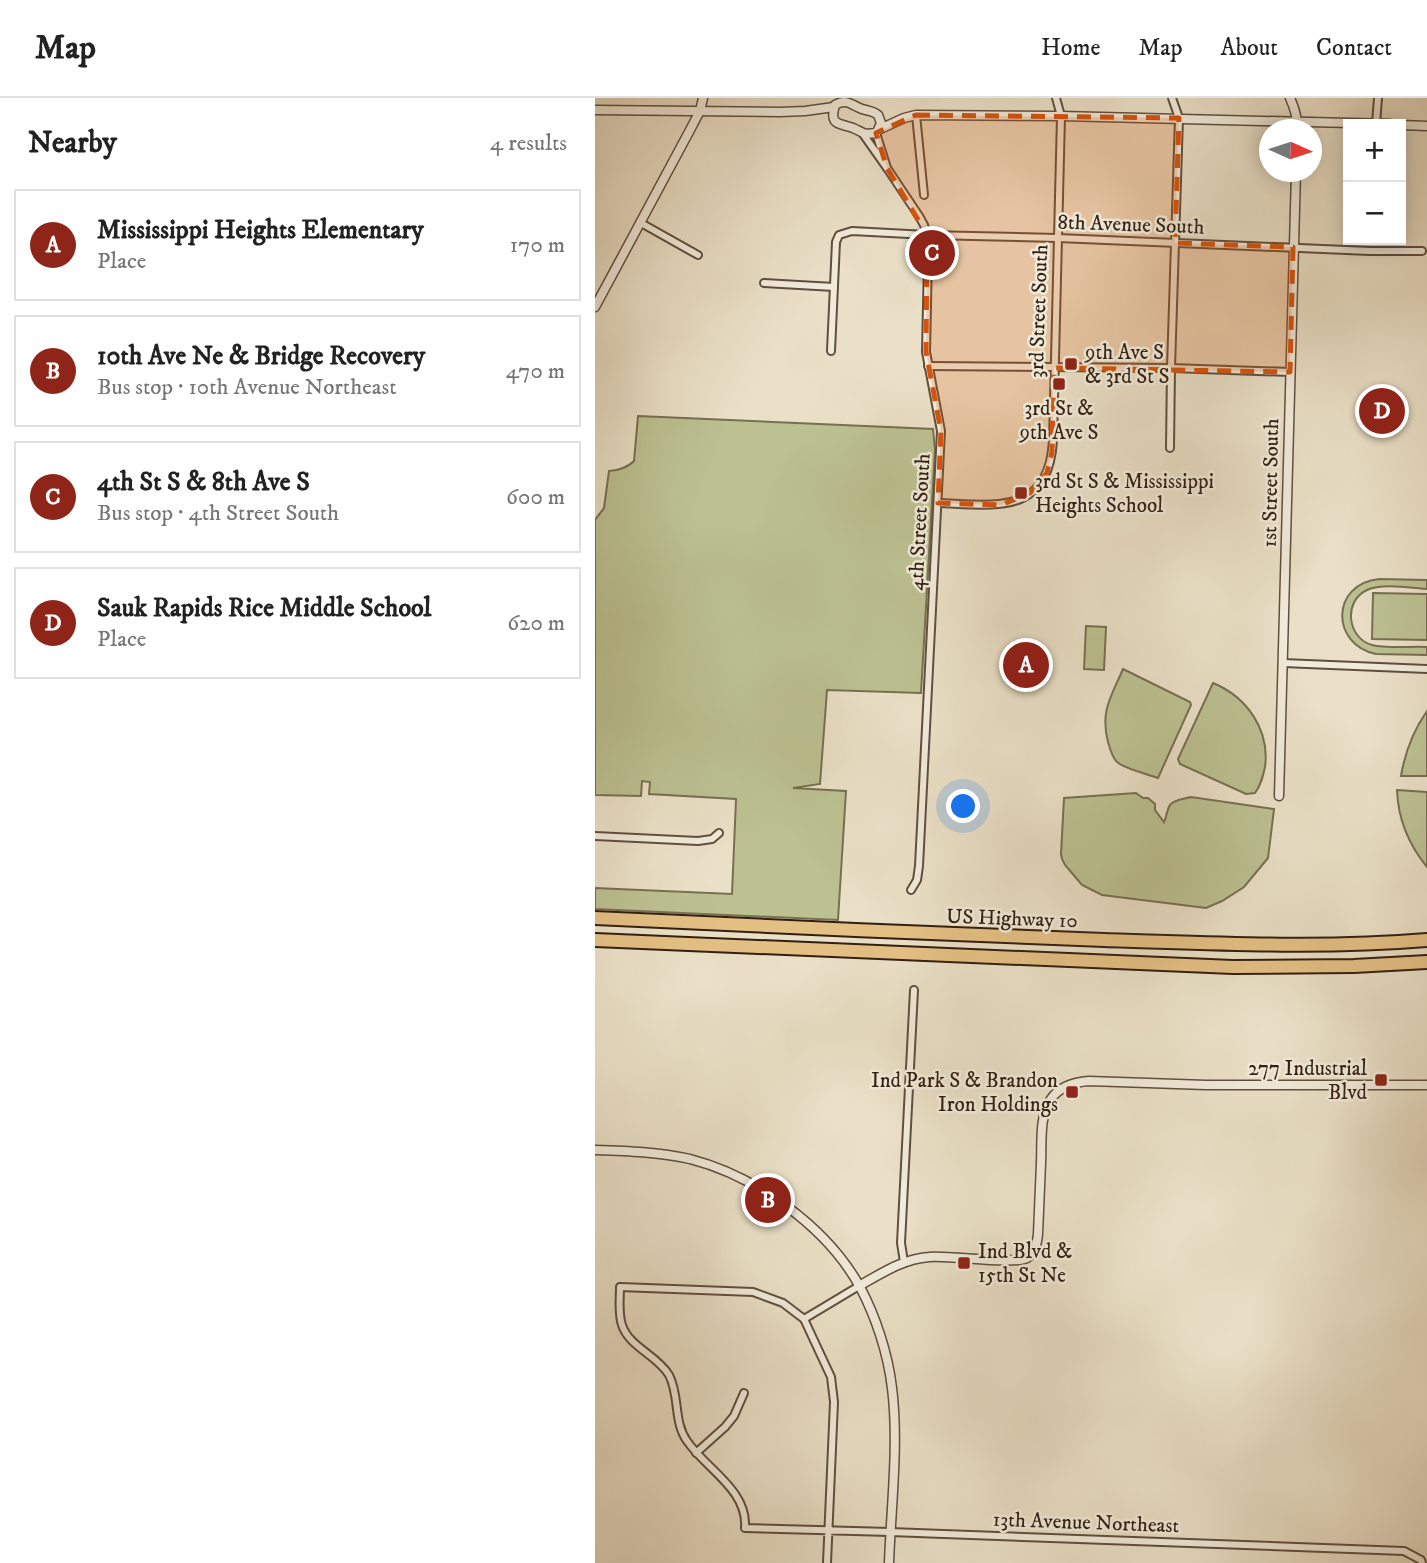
<!DOCTYPE html>
<meta charset="utf-8">
<style>
body{margin:0;font-family:"IM FELL DW Pica",serif;background:#f2f2f2;color:#222}
.controls{position:absolute;right:21px;top:21px;display:grid;overflow:hidden;border-radius:0px;box-shadow:0 4px 18px #0003}
.controls button{width:63px;height:63px;display:grid;place-items:center;padding:0;border:0;border-bottom:2px solid #e0e0e0;background:#fff;color:#222;font:35px sans-serif}
.compass{position:absolute;left:664px;top:21px;width:63px;height:63px;border-radius:50%;background:#fff;box-shadow:0 4px 18px #0003;rotate:93deg}
.you{position:absolute;left:369px;top:709px;width:24px;height:24px;margin:-18px;border:5px solid #fff;border-radius:50%;background:#1a73e8;box-shadow:0 0 0 10px #1a73e833}
.badge{display:grid;place-items:center;width:46px;height:46px;border-radius:50%;background:#8f2418;color:#fff;font-size:23px;font-weight:700}
.pin{position:absolute;translate:-50% -50%;border:4px solid #fff;box-shadow:0 2px 7px #0006}
.list{margin:0;padding:0;list-style:none}
h2{display:flex;justify-content:space-between;align-items:center;height:91px;margin:0;padding:0 28px;font-size:30px}
h2 small{font-size:23px;font-weight:400;color:#767676}
.list li{display:grid;grid-template-columns:46px 1fr auto;gap:21px;align-items:center;box-sizing:border-box;height:112px;margin:0 14px 14px;padding:0 14px;border:2px solid #e0e0e0;border-radius:0px}
.list b{display:block;font-size:26px;white-space:nowrap}
.list p{margin:0;font-size:23px;white-space:nowrap;color:#767676}
.list em{font-size:23px;font-style:normal;color:#767676}
.map{position:relative;flex:none;width:832px;height:1465px;overflow:hidden}
header{display:flex;align-items:center;gap:42px;box-sizing:border-box;height:98px;padding:0 35px;background:#fff;border-bottom:2px solid #e0e0e0}
header strong{font-size:33px}
nav{display:flex;gap:38px;margin-inline-start:auto;font-size:24px}
main{display:flex}
aside{flex:1;background:#fff}
.map>svg:first-child{display:block}
.green{fill:#bcc192;stroke:#777052;stroke-width:2}
.lines{fill:none;stroke-linecap:round;stroke-linejoin:round}
.minor-casing{stroke:#604f3e;stroke-width:10}
.tertiary-casing{stroke:#604f3e;stroke-width:11}
.motorway-casing{stroke:#321f11;stroke-width:16}
.minor{stroke:#f1ebdb;stroke-width:6}
.tertiary{stroke:#f1ebdb;stroke-width:8}
.motorway{stroke:#e5c084;stroke-width:12}
.marked{fill:#d6530c;fill-opacity:0.2;stroke:#d6530c;stroke-width:5;stroke-dasharray:14 9;stroke-linejoin:round}
.poi-dot{fill:#8f2418;stroke:#f1ebdb;stroke-width:2.5}
.labels{text-anchor:middle;stroke-width:5;stroke-linejoin:round;paint-order:stroke}
.street-label{font-size:21px;fill:#321f11;stroke:#f1ebdb}
.poi-label{font-size:21px;fill:#321f11;stroke:#f1ebdb;text-anchor:start}
</style>
<header>
<strong>Map</strong>
<nav><a>Home</a><a>Map</a><a>About</a><a>Contact</a></nav>
</header>
<main>
<aside>
<h2>Nearby<small>4 results</small></h2>
<ul class="list">
<li><span class="badge">A</span><div><b>Mississippi Heights Elementary</b><p>Place</p></div><em>170 m</em></li>
<li><span class="badge">B</span><div><b>10th Ave Ne &amp; Bridge Recovery</b><p>Bus stop · 10th Avenue Northeast</p></div><em>470 m</em></li>
<li><span class="badge">C</span><div><b>4th St S &amp; 8th Ave S</b><p>Bus stop · 4th Street South</p></div><em>600 m</em></li>
<li><span class="badge">D</span><div><b>Sauk Rapids Rice Middle School</b><p>Place</p></div><em>620 m</em></li>
</ul>
</aside>
<div class="map">
<svg width="832" height="1465" viewBox="0 0 832 1465">
<rect width="100%" height="100%" fill="#eae0c7"/>
<filter id="stains"><feTurbulence type="fractalNoise" baseFrequency=".00286" numOctaves="4"/><feColorMatrix values="0 0 0 0 .2 0 0 0 0 .09 0 0 0 0 .02 0 0 0 .5 -.17"/></filter>
<radialGradient id="worn" r=".72"><stop offset=".6" stop-color="#630" stop-opacity="0"/><stop offset="1" stop-color="#630" stop-opacity=".3"/></radialGradient>
<!-- green -->
<g class="green">
<path d="M43,318L338,331L340,353L326,595L232,592L225,686L198,690L251,693L243,822L0,811V790L137,796L141,701L54,696L55,684L47,683L46,698L0,697V422L9,410L14,373C22,373 33,369 39,363Z"/>
<path d="M784,481L832,482V491C816,490 787,485 772,492C748,503 752,540 777,547C793,551 816,548 832,549V557L781,556C735,546 736,486 784,481Z"/>
<polygon points="778,495 832,496 832,542 777,541"/>
<polygon points="491,528 511,529 509,572 489,571"/>
<path d="M528,571L595,604L596,607L563,680C552,676 530,671 522,664C517,659 515,651 513,644C505,613 516,599 528,571Z"/>
<path d="M618,585C652,599 675,632 670,669C668,678 666,687 660,695L651,696L585,666L583,661Z"/>
<path d="M832,613V678H806C810,654 818,633 832,613Z"/>
<path d="M802,692L832,694V769C814,747 803,721 802,692Z"/>
<path d="M541,695L548,700H553L560,706V712L569,724C571,720 573,709 575,707C579,701 590,701 596,699L679,711L673,760L649,789L627,803L611,810L507,797L487,787L470,767L467,761L466,756L469,700Z"/>
</g>
<g class="lines">
<defs>
<g id="minor">
<polyline points="321,17 329,97"/>
<polyline points="781,26 783,0"/>
<polyline points="268,36 292,70 281,35"/>
<polyline points="292,70 324,118 329,127 332,137 333,160 331,254 346,333 324,768 322,782 316,792"/>
<polyline points="46,125 103,157"/>
<polyline points="169,185 239,189"/>
<polyline points="236,253 241,144 244,137 257,133 332,137 463,140 775,153 827,153"/>
<polyline points="333,268 576,270 695,274"/>
<polyline points="575,350 576,270 584,20 577,0"/>
<path d="M343,405C400,407 454,418 458,342L466,18L461,0"/>
<polyline points="688,565 832,571"/>
<polyline points="0,738 103,743 117,741 124,735"/>
<polyline points="309,1164 306,1145 319,892"/>
<polyline points="209,1221 264,1188"/>
<polyline points="101,1355 130,1329 139,1318 149,1295"/>
<path d="M232,1465L239,1304L236,1279L209,1221L188,1205L158,1194L25,1189C25,1201 23,1215 27,1227C34,1249 62,1257 74,1277C85,1298 78,1323 92,1343C111,1371 153,1392 150,1430L295,1434L809,1453L826,1462L827,1465"/>
</g>
<g id="tertiary">
<path d="M695,0C700,11 703,20 702,32"/>
<polyline points="0,12 185,14 210,13 239,9"/>
<polyline points="806,27 832,28"/>
<path d="M283,32L286,25L283,17C278,13 273,13 267,11C256,7 252,0 240,7C234,27 243,25 258,30C270,35 267,37 281,35L283,32L309,20L321,17L466,18L795,26"/>
<polyline points="0,209 95,32 105,13 108,0"/>
<polyline points="684,698 701,74"/>
<path d="M0,1052C32,1053 64,1054 95,1061C161,1078 232,1129 265,1189C281,1219 293,1256 297,1290C304,1345 296,1409 294,1465"/>
<path d="M264,1188C287,1175 308,1161 334,1159C354,1157 420,1167 432,1160C441,1155 442,1144 443,1136C444,1112 445,1088 446,1065C447,1044 444,1018 456,1001C465,988 480,984 494,983L611,987H832"/>
</g>
<g id="motorway">
<path d="M0,820C170,828 339,836 509,842C617,845 724,851 832,842"/>
<polyline points="0,842 638,869 759,868 832,864"/>
</g>
</defs>
<!-- minor casing -->
<use href="#minor" class="minor-casing"/>
<!-- tertiary casing -->
<use href="#tertiary" class="tertiary-casing"/>
<!-- motorway casing -->
<use href="#motorway" class="motorway-casing"/>
<!-- minor -->
<use href="#minor" class="minor"/>
<!-- tertiary -->
<use href="#tertiary" class="tertiary"/>
<!-- motorway -->
<use href="#motorway" class="motorway"/>
</g>
<!-- marked area -->
<path class="marked" d="M321,17L584,20L580,145L698,149L695,274L459,270L457,354L452,375L435,395L406,407L343,405L346,333L331,254L332,137L292,70L281,35Z"/>
<!-- markers -->
<g class="poi-dot">
<rect x="469" y="259" width="14" height="14" rx="3.5"/>
<rect x="457" y="279" width="14" height="14" rx="3.5"/>
<rect x="419" y="388" width="14" height="14" rx="3.5"/>
<rect x="779" y="975" width="14" height="14" rx="3.5"/>
<rect x="470" y="987" width="14" height="14" rx="3.5"/>
<rect x="362" y="1158" width="14" height="14" rx="3.5"/>
</g>
<g class="labels">
<!-- street labels -->
<g class="street-label">
<text transform="translate(536 126) rotate(2)" y="7">8th Avenue South</text>
<text transform="translate(443 213) rotate(-88)" y="7">3rd Street South</text>
<text transform="translate(675 385) rotate(-89)" y="7">1st Street South</text>
<text transform="translate(324 424) rotate(-87)" y="7">4th Street South</text>
<text transform="translate(417 820) rotate(2)" y="7">US Highway 10</text>
<text transform="translate(491 1424) rotate(2)" y="7">13th Avenue Northeast</text>
</g>
<!-- poi labels -->
<g class="poi-label">
<text x="490" y="261">9th Ave S<tspan x="490" dy="24">&amp; 3rd St S</tspan></text>
<text x="464" y="317" text-anchor="middle">3rd St &amp;<tspan x="464" dy="24">9th Ave S</tspan></text>
<text x="440" y="390">3rd St S &amp; Mississippi<tspan x="440" dy="24">Heights School</tspan></text>
<text x="772" y="977" text-anchor="end">277 Industrial<tspan x="772" dy="24">Blvd</tspan></text>
<text x="463" y="989" text-anchor="end">Ind Park S &amp; Brandon<tspan x="463" dy="24">Iron Holdings</tspan></text>
<text x="383" y="1160">Ind Blvd &amp;<tspan x="383" dy="24">15th St Ne</tspan></text>
</g>
</g>
<rect width="100%" height="100%" filter="url(#stains)"/>
<rect width="100%" height="100%" fill="url(#worn)"/>
</svg>
<div class="controls">
<button>+</button>
<button>−</button>
</div>
<svg class="compass" viewBox="-18 -18 36 36"><path d="M0-13l5 13h-10z" fill="#e53935"/><path d="M0 13l5-13h-10z" fill="#767676"/></svg>
<div class="you"></div>
<div class="pin badge" style="left:431px;top:567px">A</div>
<div class="pin badge" style="left:173px;top:1102px">B</div>
<div class="pin badge" style="left:337px;top:155px">C</div>
<div class="pin badge" style="left:787px;top:313px">D</div>
</div>
</main>
